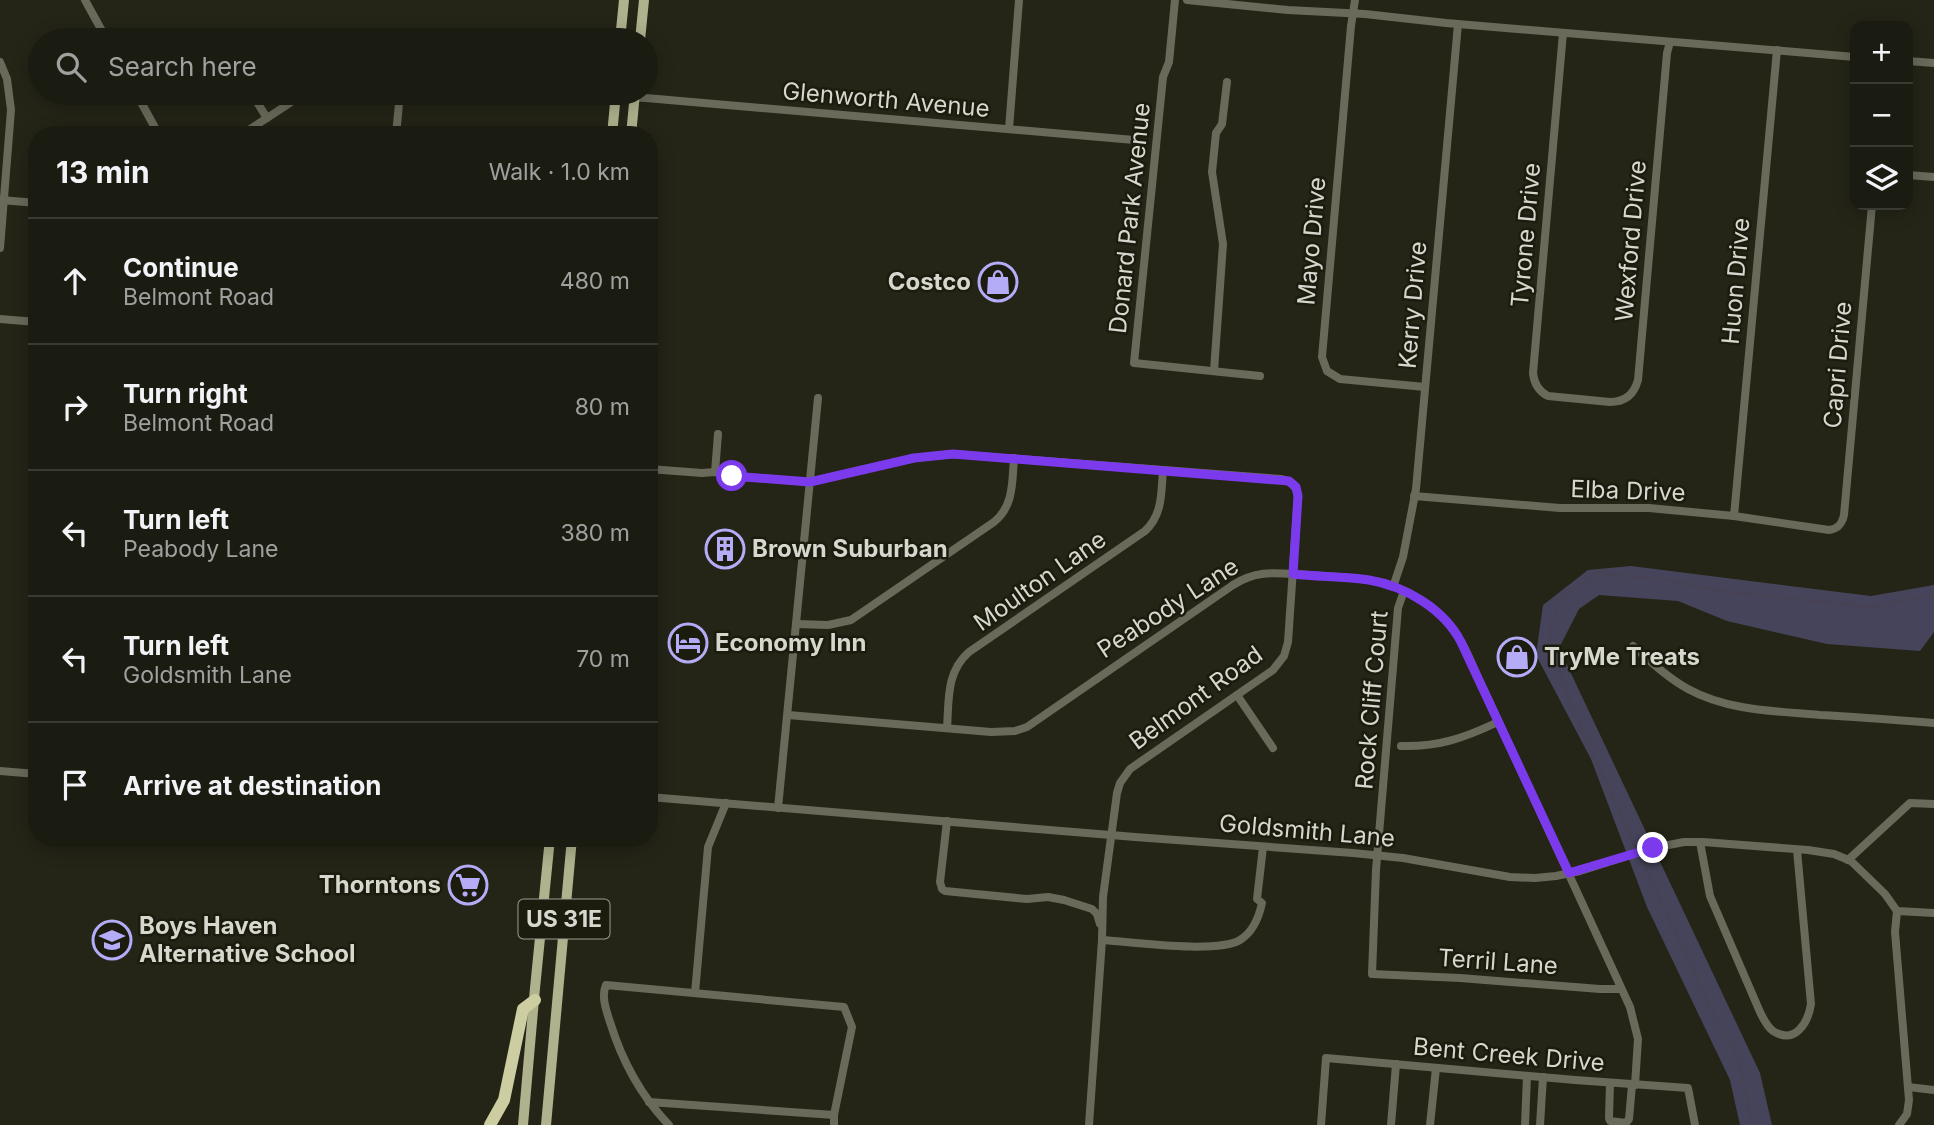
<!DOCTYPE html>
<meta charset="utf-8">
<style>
body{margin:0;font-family:Inter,sans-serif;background:#28291f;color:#f1f3f6}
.controls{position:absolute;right:21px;top:21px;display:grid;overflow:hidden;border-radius:14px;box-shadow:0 4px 18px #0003}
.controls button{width:63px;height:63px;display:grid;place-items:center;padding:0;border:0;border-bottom:2px solid #393a31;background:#1b1c11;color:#f1f3f6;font:35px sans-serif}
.stop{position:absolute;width:21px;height:21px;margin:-16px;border:5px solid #7c3aed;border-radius:50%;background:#fff}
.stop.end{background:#7c3aed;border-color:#fff;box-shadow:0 2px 7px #0008}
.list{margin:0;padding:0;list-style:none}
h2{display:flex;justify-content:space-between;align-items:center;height:91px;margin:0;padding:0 28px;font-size:30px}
h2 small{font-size:23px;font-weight:400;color:#a0a19f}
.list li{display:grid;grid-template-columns:46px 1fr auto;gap:21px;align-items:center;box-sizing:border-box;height:126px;padding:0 28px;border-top:2px solid #393a31}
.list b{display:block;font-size:26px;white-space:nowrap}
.list p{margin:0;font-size:23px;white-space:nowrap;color:#a0a19f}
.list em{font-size:23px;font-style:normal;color:#a0a19f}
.icon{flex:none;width:38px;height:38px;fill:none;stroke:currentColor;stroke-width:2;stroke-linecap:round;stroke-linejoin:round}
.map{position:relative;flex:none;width:1934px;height:1125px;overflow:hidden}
.search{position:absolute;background:#1b1c11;box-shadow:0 4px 18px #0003;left:28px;top:28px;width:630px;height:77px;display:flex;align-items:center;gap:18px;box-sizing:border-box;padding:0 24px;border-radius:38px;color:#a0a19f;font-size:26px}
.panel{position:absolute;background:#1b1c11;box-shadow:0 4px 18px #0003;left:28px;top:126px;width:630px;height:721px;border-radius:28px}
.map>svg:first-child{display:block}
.green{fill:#46445b}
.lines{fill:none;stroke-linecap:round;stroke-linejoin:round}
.stream{stroke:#474354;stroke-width:2.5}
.minor{stroke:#696a59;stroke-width:8}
.major{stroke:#b0b28d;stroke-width:10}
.highway{stroke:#cccea2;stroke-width:12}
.route{stroke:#7c3aed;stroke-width:9}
.labels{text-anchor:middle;stroke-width:5;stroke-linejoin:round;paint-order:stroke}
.shield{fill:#1b1b0e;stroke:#9e9f94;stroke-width:2}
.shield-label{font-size:23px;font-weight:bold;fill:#d6d7ce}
.street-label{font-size:24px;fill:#d6d7ce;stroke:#1b1b0e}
.poi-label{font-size:24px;font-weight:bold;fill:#d6d7ce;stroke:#1b1b0e;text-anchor:start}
</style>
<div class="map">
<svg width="1934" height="1125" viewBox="0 0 1934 1125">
<rect width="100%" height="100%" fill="#242517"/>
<!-- green -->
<polygon class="green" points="1631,566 1871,596 1934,585 1934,632 1920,651 1827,644 1727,621 1678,601 1599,595 1579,609 1559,648 1760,1073 1772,1125 1740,1125 1730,1080 1647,907 1591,759 1536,655 1543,605 1588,570"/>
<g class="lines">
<!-- stream -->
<polyline class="stream" points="1752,1125 1738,1056 1716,1019 1594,758 1563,684 1552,653 1551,624 1559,604 1569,591 1596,573 1668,580 1727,592 1871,607 1934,595"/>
<!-- minor -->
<g class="minor">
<polyline points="85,0 107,40"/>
<polyline points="1175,0 1169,62 1163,77 1134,363 1260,376"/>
<polyline points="1187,0 1288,10 1365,14 1446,23 1855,57"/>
<polyline points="1355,0 1351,26 1322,357 1327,371 1340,379 1425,387"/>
<path d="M1563,33L1533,373C1534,383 1538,391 1548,396L1610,402C1625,402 1634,395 1638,380L1667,53L1670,42"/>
<polyline points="1908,61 1934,63"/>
<polyline points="0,62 7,79 11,110 0,248"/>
<polyline points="136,93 159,135"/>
<polyline points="251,93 267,118"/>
<polyline points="419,93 484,97 542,93 646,98 1134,140"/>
<polyline points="1009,129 1019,0"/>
<polyline points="241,135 293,101 312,93"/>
<polyline points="396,135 400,93"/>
<polyline points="1908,175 1934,177"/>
<polyline points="1,200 37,203"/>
<polyline points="0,319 37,322"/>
<polyline points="1214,371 1223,244 1212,172 1216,133 1222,124 1227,82"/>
<path d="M649,469L702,473L715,472L732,476L810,482L914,458L953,454L1281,479C1291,481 1297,486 1298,496L1288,642L1284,656L1273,670L1130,769L1120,783L1117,793L1103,897L1102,940L1089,1125"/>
<polyline points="715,472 718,434"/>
<path d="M1414,496L1560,508H1649L1734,516L1829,530C1838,529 1842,524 1844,515L1872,205"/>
<polyline points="1734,516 1777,50"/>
<polyline points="1393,587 1403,557 1416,489 1458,24"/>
<polyline points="1404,591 1398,608 1376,870 1372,974 1460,978 1600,989 1621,989"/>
<path d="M797,624L828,625L851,620L994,522C1014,506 1012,482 1014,458"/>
<path d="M1633,646C1651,662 1668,678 1688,689C1728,711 1776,711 1820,715C1858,717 1896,720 1934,723"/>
<polyline points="1237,695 1273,748"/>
<path d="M788,715L991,732L1015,731L1027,727L1233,585C1260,568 1280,574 1310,575C1331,577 1353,577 1374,581C1405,587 1440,607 1457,635C1468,651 1474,670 1483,688L1630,1007L1638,1039L1635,1085"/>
<path d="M947,728C949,700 946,672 969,652L1145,531C1163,514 1161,493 1163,470"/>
<path d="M1401,746C1439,747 1464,738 1498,722"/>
<polyline points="0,771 37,774"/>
<polyline points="649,797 1135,837 1353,853 1403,858 1510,877 1535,878 1556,876 1580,871 1653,848 1684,842 1703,842 1808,850 1834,854 1851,861 1885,894 1897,911 1934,913"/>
<polyline points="778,808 818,398"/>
<polyline points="947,821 940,882 942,889 945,891 1027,899 1048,897 1064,900 1092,909 1097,914 1100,924"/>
<path d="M1700,842L1710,896L1760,1012C1763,1018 1767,1027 1773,1031C1795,1045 1808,1023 1811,1004L1797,850"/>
<polyline points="1848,860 1910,803 1934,804"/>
<polyline points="1897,911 1895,932 1909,1100 1907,1114 1899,1125"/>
<path d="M1102,937V940C1133,942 1216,954 1240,940C1253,932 1259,917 1262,903L1257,899L1263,847"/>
<polyline points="695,993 708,847 726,803"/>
<polyline points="1610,1083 1609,1118 1610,1121 1626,1123 1629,1119 1632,1085"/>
<polyline points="1908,1087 1934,1090"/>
<polyline points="649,1102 834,1115"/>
<path d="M669,1125C641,1096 622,1061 610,1022C606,1010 601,996 606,985L844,1007L852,1027L834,1115V1125"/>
<polyline points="1321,1125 1326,1058 1575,1080 1688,1088 1695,1125"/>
<polyline points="1391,1125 1396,1064"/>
<polyline points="1430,1125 1436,1068"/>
<polyline points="1525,1125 1527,1076"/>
<polyline points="1540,1125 1543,1077"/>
</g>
<!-- major -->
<g class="major">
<polyline points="620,40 624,0"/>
<polyline points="640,40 644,0"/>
<polyline points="612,135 616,93"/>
<polyline points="631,135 635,93"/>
<polyline points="523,1125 535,988 550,838"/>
<polyline points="546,1125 572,838"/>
</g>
<!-- highway -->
<polyline class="highway" points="490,1125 504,1100 523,1009 535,1000"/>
</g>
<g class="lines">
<!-- route -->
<path class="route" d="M732,476L810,482L914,458L953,454L1289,481L1296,487L1298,496L1293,574C1318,577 1344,576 1369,580C1405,586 1444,609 1461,642L1569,873L1653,848"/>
</g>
<!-- icons -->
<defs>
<symbol id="shop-ring" viewBox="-11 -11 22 22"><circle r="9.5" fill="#1b1b0e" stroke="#b5acf8" stroke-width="1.5"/><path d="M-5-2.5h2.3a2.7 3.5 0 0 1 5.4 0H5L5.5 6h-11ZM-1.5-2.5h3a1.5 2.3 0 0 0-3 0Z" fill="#b5acf8"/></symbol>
<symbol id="building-ring" viewBox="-11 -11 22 22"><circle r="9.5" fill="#1b1b0e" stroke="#b5acf8" stroke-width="1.5"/><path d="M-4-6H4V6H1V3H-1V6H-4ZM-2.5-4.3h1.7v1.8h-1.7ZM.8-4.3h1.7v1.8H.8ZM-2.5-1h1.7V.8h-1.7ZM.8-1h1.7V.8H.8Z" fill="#b5acf8"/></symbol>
<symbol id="hotel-ring" viewBox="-11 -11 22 22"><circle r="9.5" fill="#1b1b0e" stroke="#b5acf8" stroke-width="1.5"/><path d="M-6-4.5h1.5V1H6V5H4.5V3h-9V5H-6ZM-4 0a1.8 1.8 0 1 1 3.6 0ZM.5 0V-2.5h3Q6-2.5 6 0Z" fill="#b5acf8"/></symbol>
<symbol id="supermarket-ring" viewBox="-11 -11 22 22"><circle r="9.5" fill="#1b1b0e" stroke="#b5acf8" stroke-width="1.5"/><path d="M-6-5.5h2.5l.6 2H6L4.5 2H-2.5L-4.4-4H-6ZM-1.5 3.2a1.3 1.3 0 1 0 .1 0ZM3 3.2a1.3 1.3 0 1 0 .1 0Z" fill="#b5acf8"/></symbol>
<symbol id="school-ring" viewBox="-11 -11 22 22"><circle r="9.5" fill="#1b1b0e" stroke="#b5acf8" stroke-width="1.5"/><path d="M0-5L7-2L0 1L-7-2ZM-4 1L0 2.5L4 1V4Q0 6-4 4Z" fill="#b5acf8"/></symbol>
</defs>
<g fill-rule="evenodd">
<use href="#shop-ring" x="976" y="260" width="44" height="44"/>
<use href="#building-ring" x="703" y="527" width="44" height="44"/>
<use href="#hotel-ring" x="666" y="621" width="44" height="44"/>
<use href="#shop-ring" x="1495" y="635" width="44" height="44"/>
<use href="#supermarket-ring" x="446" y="863" width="44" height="44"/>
<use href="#school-ring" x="90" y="918" width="44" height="44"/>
</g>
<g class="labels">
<!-- shield labels -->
<rect class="shield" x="518.5" y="899.5" width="91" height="39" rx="5"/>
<g class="shield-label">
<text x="564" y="927">US 31E</text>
</g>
<!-- street labels -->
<g class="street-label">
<text transform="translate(886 100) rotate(5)" y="8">Glenworth Avenue</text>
<text transform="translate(1130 218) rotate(-84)" y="8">Donard Park Avenue</text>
<text transform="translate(1526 235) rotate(-85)" y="8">Tyrone Drive</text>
<text transform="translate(1312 241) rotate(-85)" y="8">Mayo Drive</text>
<text transform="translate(1631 241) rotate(-85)" y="8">Wexford Drive</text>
<text transform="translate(1736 281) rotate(-85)" y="8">Huon Drive</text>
<text transform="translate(1413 305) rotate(-85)" y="8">Kerry Drive</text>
<text transform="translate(1838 365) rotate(-85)" y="8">Capri Drive</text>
<text transform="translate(1628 491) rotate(2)" y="8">Elba Drive</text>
<text transform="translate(1040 581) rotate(-35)" y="8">Moulton Lane</text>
<text transform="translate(1168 608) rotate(-33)" y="8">Peabody Lane</text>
<text transform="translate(1196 698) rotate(-36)" y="8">Belmont Road</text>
<text transform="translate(1372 700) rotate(-85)" y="8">Rock Cliff Court</text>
<text transform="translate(1307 831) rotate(5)" y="8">Goldsmith Lane</text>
<text transform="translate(1498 962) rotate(4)" y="8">Terril Lane</text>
<text transform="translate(1509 1055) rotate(5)" y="8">Bent Creek Drive</text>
</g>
<!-- poi labels -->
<g class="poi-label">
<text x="971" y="290" text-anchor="end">Costco</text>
<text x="752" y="557">Brown Suburban</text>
<text x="715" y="651">Economy Inn</text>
<text x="1544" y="665">TryMe Treats</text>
<text x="441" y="893" text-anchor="end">Thorntons</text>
<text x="139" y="934">Boys Haven<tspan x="139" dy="28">Alternative School</tspan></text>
</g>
</g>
</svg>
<div class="controls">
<button>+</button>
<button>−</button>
<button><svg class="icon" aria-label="layers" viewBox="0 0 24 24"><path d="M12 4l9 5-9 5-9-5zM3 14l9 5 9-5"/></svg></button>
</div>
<div class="stop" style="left:732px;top:476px"></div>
<div class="stop end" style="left:1653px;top:848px"></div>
<div class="search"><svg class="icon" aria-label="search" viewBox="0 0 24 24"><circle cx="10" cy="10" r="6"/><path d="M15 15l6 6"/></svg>Search here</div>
<section class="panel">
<h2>13 min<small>Walk · 1.0 km</small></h2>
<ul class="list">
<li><svg class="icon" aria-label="ahead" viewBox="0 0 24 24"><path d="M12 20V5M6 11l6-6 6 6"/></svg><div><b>Continue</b><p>Belmont Road</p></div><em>480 m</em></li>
<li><svg class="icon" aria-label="right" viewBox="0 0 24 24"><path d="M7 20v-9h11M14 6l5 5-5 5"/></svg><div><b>Turn right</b><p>Belmont Road</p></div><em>80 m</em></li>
<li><svg class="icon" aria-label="left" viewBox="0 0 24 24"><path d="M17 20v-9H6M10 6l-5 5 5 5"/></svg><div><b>Turn left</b><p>Peabody Lane</p></div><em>380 m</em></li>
<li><svg class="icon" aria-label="left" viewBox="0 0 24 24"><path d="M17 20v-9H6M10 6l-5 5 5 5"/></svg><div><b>Turn left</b><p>Goldsmith Lane</p></div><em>70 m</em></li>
<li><svg class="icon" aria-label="arrive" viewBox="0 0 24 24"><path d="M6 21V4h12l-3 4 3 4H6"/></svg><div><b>Arrive at destination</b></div></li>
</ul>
</section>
</div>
